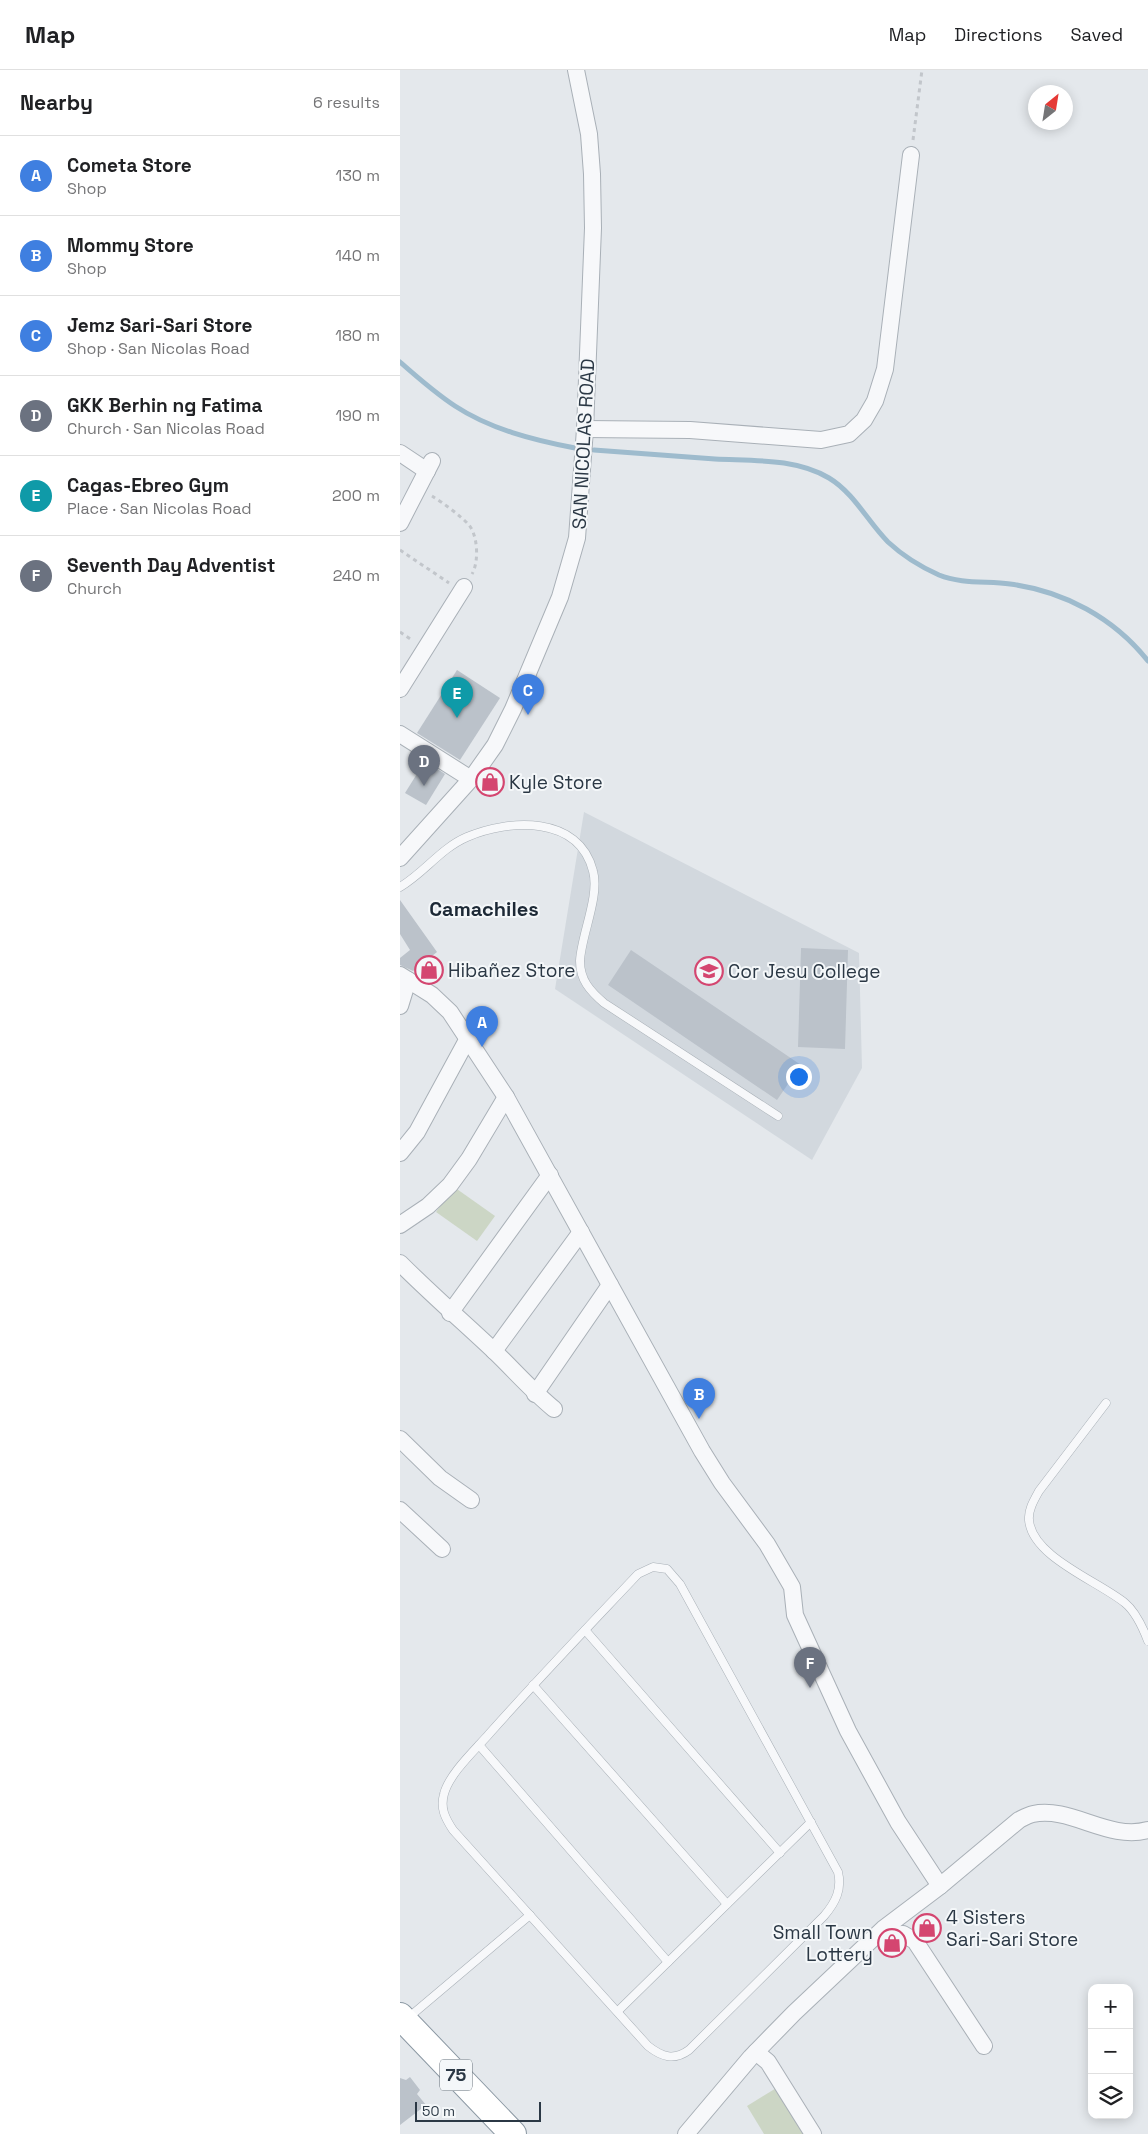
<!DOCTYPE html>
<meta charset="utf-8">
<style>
body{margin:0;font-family:"Space Grotesk",sans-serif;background:#f6f6f6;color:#202124}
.controls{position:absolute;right:15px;bottom:15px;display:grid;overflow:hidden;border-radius:10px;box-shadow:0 2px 12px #0003}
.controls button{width:45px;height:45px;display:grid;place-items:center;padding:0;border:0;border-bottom:1px solid #e0e0e0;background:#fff;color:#202124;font:25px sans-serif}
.compass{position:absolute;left:628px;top:15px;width:45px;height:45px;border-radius:50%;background:#fff;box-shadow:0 2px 12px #0003;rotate:30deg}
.scale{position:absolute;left:15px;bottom:12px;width:126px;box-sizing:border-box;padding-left:5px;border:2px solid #2b3845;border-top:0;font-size:14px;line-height:18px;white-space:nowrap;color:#2b3845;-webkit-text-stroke:4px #f4f7f9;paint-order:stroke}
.you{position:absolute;left:398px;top:1006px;width:18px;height:18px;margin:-12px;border:4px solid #fff;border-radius:50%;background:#1a73e8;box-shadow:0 0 0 8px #1a73e833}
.badge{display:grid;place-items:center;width:32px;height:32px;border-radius:50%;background:#d93025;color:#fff;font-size:16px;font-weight:700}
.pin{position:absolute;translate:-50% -41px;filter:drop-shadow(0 1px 2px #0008)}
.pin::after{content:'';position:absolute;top:26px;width:18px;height:15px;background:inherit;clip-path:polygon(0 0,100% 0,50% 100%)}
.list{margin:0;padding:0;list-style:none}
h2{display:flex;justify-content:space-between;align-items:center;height:65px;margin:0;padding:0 20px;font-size:21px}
h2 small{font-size:16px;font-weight:400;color:#757577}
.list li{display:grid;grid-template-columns:32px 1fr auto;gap:15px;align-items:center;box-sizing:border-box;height:80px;padding:0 20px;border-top:1px solid #e0e0e0}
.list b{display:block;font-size:19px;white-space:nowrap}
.list p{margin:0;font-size:16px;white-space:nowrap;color:#757577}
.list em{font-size:16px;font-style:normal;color:#757577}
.icon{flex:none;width:28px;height:28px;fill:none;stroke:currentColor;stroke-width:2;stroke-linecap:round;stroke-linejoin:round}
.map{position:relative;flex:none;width:748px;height:2064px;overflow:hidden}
header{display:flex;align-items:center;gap:30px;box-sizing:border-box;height:70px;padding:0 25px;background:#fff;border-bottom:1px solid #e0e0e0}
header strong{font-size:24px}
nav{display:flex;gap:28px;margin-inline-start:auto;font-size:18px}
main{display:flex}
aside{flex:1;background:#fff}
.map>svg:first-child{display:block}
.built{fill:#d2d8de}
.green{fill:#ccd6c5}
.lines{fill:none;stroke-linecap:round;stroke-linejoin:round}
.stream{stroke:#9ebbcd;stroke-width:5}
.building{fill:#bbc2ca}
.service-casing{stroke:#a9b0b7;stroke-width:9}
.minor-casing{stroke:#a9b0b7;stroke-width:18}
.trunk-casing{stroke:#8b98a3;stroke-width:28}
.path{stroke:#c2c6cb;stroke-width:3;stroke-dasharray:4 4;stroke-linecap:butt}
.service{stroke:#f7f8fa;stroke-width:8}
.minor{stroke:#f7f8fa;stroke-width:16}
.trunk{stroke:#fff;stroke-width:26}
.labels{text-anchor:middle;stroke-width:4;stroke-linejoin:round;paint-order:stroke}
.shield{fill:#f4f7f9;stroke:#67717b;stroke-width:1}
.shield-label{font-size:18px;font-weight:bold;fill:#2b3845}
.street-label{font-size:19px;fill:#2b3845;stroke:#f4f7f9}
.poi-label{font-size:19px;fill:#2b3845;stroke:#f4f7f9;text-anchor:start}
.neighbourhood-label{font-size:20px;font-weight:bold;fill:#1d2936;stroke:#f4f7f9}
</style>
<header>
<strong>Map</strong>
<nav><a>Map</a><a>Directions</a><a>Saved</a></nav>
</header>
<main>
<aside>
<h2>Nearby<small>6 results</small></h2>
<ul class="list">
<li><span class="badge" style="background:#3f7fe0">A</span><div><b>Cometa Store</b><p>Shop</p></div><em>130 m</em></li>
<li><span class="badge" style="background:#3f7fe0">B</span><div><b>Mommy Store</b><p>Shop</p></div><em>140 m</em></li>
<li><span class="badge" style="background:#3f7fe0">C</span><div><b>Jemz Sari-Sari Store</b><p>Shop · San Nicolas Road</p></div><em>180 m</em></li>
<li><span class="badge" style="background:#6b7280">D</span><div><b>GKK Berhin ng Fatima</b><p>Church · San Nicolas Road</p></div><em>190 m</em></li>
<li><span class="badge" style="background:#0f9aa8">E</span><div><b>Cagas-Ebreo Gym</b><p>Place · San Nicolas Road</p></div><em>200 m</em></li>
<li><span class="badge" style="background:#6b7280">F</span><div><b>Seventh Day Adventist</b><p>Church</p></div><em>240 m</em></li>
</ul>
</aside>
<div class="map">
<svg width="748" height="2064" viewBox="0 0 748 2064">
<rect width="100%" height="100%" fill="#e4e8ec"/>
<!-- built -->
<polygon class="built" points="184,742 459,883 462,998 412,1090 155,919"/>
<!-- green -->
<g class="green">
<polygon points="54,1117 95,1146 77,1171 36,1142"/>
<polygon points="378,2017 407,2064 364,2064 347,2036"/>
</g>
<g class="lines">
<!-- stream -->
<g class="stream">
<path d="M0,292C17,307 35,323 55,336C90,359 133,370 175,378"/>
<path d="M194,380C234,383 275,386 315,389C353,391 395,388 429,408C454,423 468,452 488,472C502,485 521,497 539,505C561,514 587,511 610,514C664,521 714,548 748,591"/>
</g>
</g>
<!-- building -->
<g class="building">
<polygon points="57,600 100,628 60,690 17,663"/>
<polygon points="25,691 45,704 26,735 5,723"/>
<polygon points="0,830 37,882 13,901 0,895 0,888 10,880 0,864"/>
<polygon points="401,878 448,880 445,979 398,977"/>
<polygon points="231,880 401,995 377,1030 208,915"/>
<polygon points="10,2007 20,2020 17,2024 26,2035 0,2055 0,2008 6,2010"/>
</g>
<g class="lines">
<defs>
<g id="service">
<path d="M0,817C24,803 41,778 67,767C109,749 179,745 193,801C200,826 181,866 180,891C180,910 190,921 204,933L378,1046"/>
<path d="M706,1333L639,1421C634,1430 628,1440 629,1450C632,1487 698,1511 725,1533C736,1542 743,1558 748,1571"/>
<path d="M253,1497L267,1499L280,1514L438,1802C442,1819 436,1832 424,1846L289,1980C274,1991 262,1987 248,1976L53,1760C45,1748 40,1738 44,1724C49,1704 75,1680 89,1664C138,1609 188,1557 238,1504Z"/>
<polyline points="185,1560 380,1783"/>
<polyline points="133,1615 327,1834"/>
<polyline points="79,1675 268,1892"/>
<polyline points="218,1941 411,1752"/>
<polyline points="8,1948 130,1845"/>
</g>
<g id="minor">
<polyline points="185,359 290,360 421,370 449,364 464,350 475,331 485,299 511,85"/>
<polyline points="0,383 27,401"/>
<polyline points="0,453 32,391"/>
<polyline points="0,619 64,517"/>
<polyline points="0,664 71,709"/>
<polyline points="0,788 71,709 95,675 113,639 160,527 177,468 185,359 193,158 192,104 189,64 176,0"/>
<polyline points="0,905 32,925 50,942 106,1027 302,1381 322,1413 367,1474 392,1517 395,1545 448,1661 498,1752 540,1816"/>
<polyline points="0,936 8,910"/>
<polyline points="0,1083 17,1062 67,970"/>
<polyline points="0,1155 28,1136 50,1115 69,1089 106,1027"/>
<path d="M0,1193C30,1223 62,1251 93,1280C114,1300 132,1321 154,1339"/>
<polyline points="50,1243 150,1105"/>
<polyline points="94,1281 181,1162"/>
<polyline points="135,1324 210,1215"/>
<polyline points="0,1369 40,1408 71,1430"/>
<polyline points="0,1440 42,1479"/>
<polyline points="478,1865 503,1864 515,1871 584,1976"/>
<polyline points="356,1982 368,1992 413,2064"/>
<path d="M286,2064L351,1987L394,1943L483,1859L540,1816L619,1750C623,1748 628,1745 633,1744C671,1736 708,1771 748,1760"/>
</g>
<polyline id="trunk" points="0,1946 113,2064"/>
</defs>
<!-- service casing -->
<use href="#service" class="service-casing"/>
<!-- minor casing -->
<use href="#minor" class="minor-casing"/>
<!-- trunk casing -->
<use href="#trunk" class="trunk-casing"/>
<!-- path -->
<g class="path">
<polyline points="513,70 522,0"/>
<path d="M32,426C42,432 61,446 69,455C78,466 79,492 72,504"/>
<polyline points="0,480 49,513"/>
<polyline points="0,562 12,570"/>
</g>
<!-- service -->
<use href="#service" class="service"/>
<!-- minor -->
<use href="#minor" class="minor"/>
<!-- trunk -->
<use href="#trunk" class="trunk"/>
</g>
<!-- icons -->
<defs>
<symbol id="shop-ring" viewBox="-11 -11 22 22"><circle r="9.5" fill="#f4f7f9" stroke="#d44670" stroke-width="1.5"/><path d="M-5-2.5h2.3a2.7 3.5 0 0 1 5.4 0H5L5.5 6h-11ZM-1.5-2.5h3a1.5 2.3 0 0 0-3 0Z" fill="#d44670"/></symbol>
<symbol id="university-ring" viewBox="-11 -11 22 22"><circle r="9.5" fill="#f4f7f9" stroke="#d44670" stroke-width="1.5"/><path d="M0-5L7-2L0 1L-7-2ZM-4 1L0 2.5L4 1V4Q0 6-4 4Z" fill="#d44670"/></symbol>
</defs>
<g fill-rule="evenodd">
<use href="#shop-ring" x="74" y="696" width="32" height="32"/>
<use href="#shop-ring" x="13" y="884" width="32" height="32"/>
<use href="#university-ring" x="293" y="885" width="32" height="32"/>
<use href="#shop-ring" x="511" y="1842" width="32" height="32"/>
<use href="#shop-ring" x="476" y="1857" width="32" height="32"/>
</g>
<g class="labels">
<!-- shield labels -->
<rect class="shield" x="40" y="1989.5" width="32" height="31" rx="4"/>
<g class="shield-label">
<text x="56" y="2011">75</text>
</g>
<!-- street labels -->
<g class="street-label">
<text transform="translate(183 374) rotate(-87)" y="7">SAN NICOLAS ROAD</text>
</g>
<!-- poi labels -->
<g class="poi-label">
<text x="109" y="719">Kyle Store</text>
<text x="48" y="907">Hibañez Store</text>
<text x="328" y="908">Cor Jesu College</text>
<text x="546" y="1854">4 Sisters<tspan x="546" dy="22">Sari-Sari Store</tspan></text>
<text x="473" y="1869" text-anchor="end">Small Town<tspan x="473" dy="22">Lottery</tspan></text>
</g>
<!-- neighbourhood labels -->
<g class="neighbourhood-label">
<text x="84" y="846">Camachiles</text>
</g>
</g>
</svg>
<div class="controls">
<button>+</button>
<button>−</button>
<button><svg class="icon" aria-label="layers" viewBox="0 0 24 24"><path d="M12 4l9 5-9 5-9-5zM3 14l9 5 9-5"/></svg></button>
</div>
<svg class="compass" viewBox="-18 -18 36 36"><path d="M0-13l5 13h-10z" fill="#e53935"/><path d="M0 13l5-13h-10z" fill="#757577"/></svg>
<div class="scale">50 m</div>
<div class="you"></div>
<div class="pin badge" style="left:82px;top:977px;background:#3f7fe0">A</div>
<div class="pin badge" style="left:299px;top:1349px;background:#3f7fe0">B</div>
<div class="pin badge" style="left:128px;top:645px;background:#3f7fe0">C</div>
<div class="pin badge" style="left:24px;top:716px;background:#6b7280">D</div>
<div class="pin badge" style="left:57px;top:648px;background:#0f9aa8">E</div>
<div class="pin badge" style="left:410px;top:1618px;background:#6b7280">F</div>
</div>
</main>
